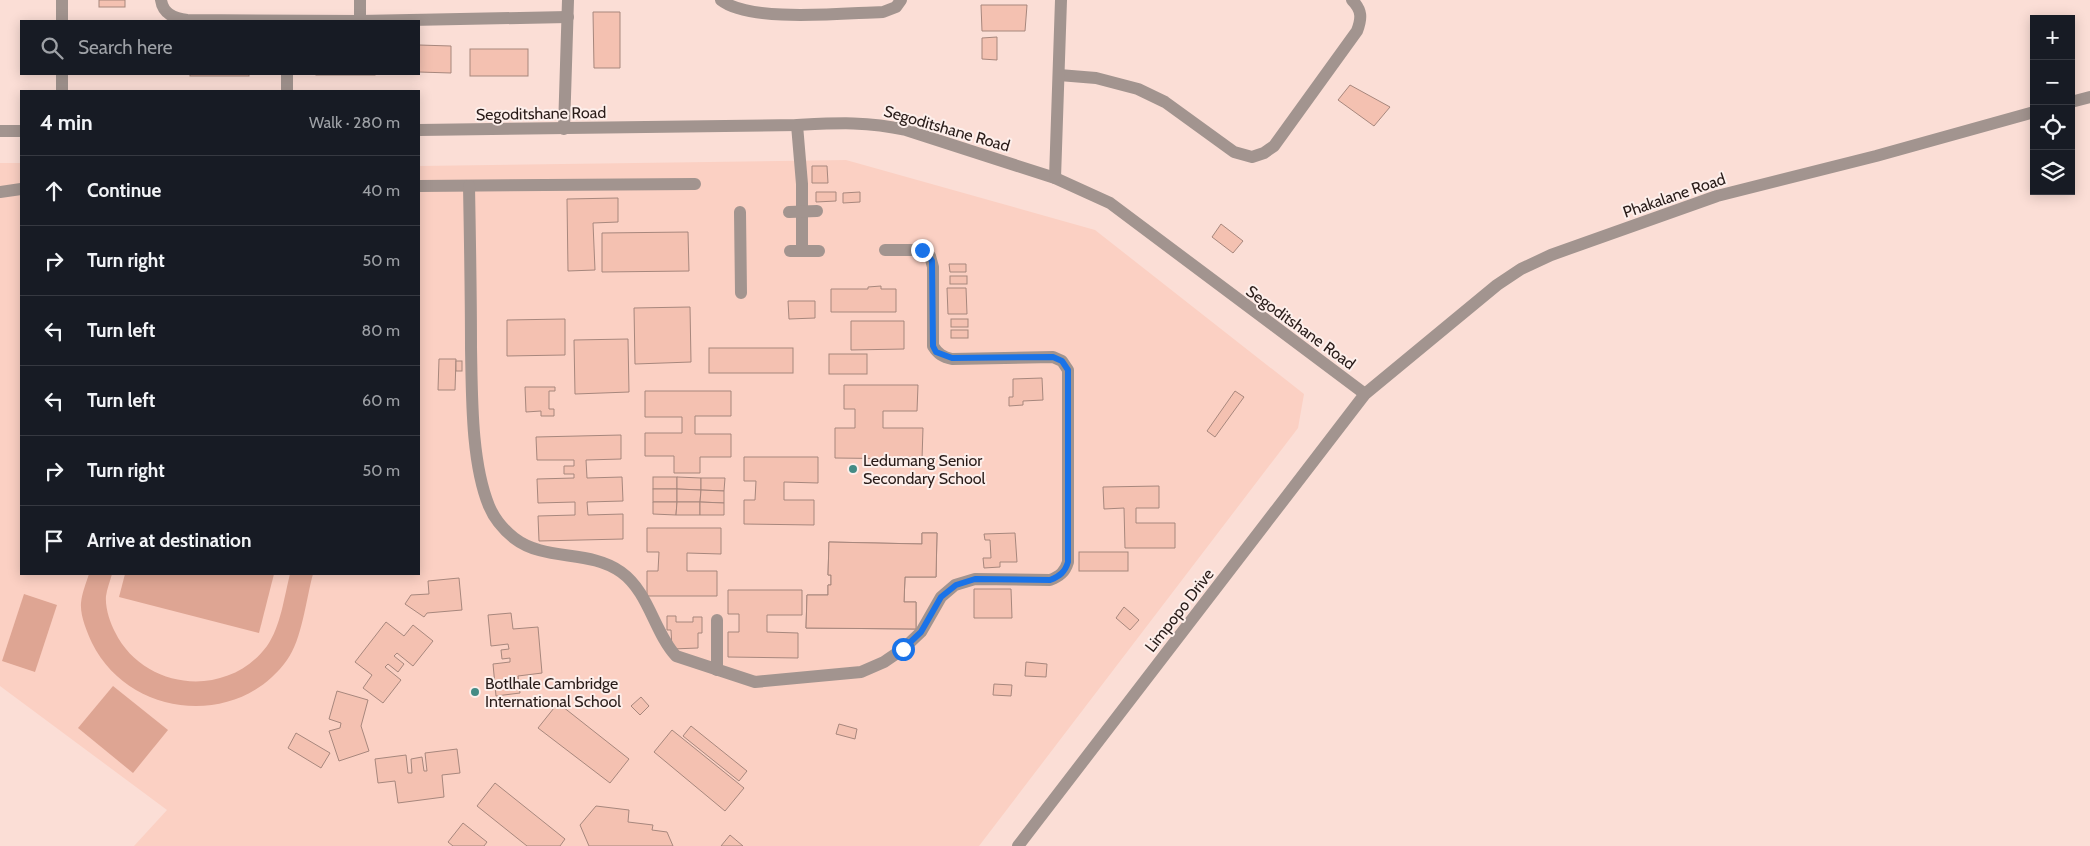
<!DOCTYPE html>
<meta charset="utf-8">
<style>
body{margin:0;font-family:Cabin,sans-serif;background:#242831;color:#f1f3f6}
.controls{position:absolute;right:15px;top:15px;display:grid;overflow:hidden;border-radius:0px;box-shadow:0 2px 12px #0003}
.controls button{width:45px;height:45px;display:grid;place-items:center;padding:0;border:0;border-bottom:1px solid #363941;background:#171b24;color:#f1f3f6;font:25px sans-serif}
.stop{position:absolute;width:15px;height:15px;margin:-11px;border:4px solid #1a73e8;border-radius:50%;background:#fff}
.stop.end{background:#1a73e8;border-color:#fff;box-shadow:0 1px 5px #0008}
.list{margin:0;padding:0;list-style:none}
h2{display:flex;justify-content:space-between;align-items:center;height:65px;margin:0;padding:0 20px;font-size:21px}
h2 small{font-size:16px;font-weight:400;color:#9ea1a6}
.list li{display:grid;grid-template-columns:32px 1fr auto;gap:15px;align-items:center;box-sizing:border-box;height:70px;padding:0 20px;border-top:1px solid #363941}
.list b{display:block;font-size:19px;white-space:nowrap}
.list em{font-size:16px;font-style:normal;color:#9ea1a6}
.icon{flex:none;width:28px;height:28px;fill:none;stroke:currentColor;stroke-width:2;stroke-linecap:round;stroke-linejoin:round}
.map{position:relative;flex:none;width:2090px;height:846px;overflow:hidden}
.search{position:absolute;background:#171b24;box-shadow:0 2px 12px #0003;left:20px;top:20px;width:400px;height:55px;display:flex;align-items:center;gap:12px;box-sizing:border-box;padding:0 18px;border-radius:0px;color:#9ea1a6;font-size:19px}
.panel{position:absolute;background:#171b24;box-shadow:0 2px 12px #0003;left:20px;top:90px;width:400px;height:485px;border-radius:0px}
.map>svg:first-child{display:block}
.built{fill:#fbd0c3}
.green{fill:#dea593}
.building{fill:#f4c1b1;stroke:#a7877d;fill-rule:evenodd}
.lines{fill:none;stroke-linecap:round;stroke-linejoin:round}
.minor{stroke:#a2948f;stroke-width:12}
.route{stroke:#1a73e8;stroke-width:6}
.poi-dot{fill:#448b85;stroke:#fdefeb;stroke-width:2}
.labels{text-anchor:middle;stroke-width:4;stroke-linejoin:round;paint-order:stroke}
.street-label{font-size:16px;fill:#291c19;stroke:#fdefeb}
.poi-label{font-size:16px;fill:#291c19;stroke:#fdefeb;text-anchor:start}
</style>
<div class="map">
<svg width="2090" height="846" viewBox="0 0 2090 846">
<rect width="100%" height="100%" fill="#fbded6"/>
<!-- built -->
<polygon class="built" points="846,160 1095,230 1304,394 1298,428 979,846 134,846 167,810 0,686 0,163 21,163 21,574 419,574 419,166"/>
<!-- green -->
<g class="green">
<path d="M89,574H112C110,581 107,589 106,596C105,608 110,622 115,632C144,691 228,699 267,646C281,626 284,597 290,574H313C306,599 302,640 287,660C238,729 129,718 92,643C87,632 80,616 81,603C82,593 86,583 89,574Z"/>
<polygon points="125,574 274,574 259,633 119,597"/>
<polygon points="24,594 57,605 35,672 2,661"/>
<polygon points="113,686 168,730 133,773 78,728"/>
</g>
<!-- building -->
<g class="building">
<rect x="99" y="0" width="26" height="7"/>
<polygon points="981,5 1027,5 1025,31 982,31"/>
<polygon points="593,12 620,12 620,68 594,68"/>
<polygon points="997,37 997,60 982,59 982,38"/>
<polygon points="419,45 451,46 451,73 419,72"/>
<rect x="470" y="49" width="58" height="27"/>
<rect x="190" y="74" width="59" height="2"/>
<rect x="316" y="74" width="59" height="1"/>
<polygon points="1350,85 1390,107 1374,126 1338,100"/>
<polygon points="812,166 827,166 828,183 812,183"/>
<polygon points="816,192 836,192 836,201 816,202"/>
<polygon points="860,192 860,202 843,203 843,193"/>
<polygon points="618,198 618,222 593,223 595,270 568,271 567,199"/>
<polygon points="1221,224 1243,241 1233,253 1212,237"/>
<polygon points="688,232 689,271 602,272 602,233"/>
<polygon points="949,264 966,264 966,272 950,272"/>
<rect x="950" y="276" width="17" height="8"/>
<polygon points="881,286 881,289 896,289 896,312 831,312 831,289 868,289 868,287"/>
<polygon points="947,288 966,288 967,314 948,314"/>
<polygon points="788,301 815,301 815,318 789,319"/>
<polygon points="690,307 691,362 635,364 634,308"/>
<polygon points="565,319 565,355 507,356 507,320"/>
<rect x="951" y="319" width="17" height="8"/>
<polygon points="851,321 904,321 904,349 851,350"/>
<rect x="951" y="330" width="17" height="8"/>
<polygon points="628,339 629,392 575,394 574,340"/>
<rect x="709" y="348" width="84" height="25"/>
<rect x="829" y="354" width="38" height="20"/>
<polygon points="439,359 456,359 455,390 438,390"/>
<rect x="456" y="361" width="6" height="10"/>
<polygon points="1042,378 1043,400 1023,401 1023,405 1009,406 1009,397 1013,397 1013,379"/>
<polygon points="844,385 918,385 917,411 883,411 883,428 923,428 922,459 835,458 835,428 855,428 855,409 844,409"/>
<polygon points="525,387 555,387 555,391 549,391 549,409 554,409 554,416 541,416 541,411 526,412"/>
<polygon points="645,391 731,391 731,416 695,416 695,434 731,434 731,457 700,457 700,473 674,473 674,456 645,456 645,433 682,433 682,417 645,417"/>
<polygon points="1235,391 1244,397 1215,437 1207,431"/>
<polygon points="621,435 621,459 586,460 587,478 622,477 623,501 587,502 588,515 623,514 623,539 539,541 538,516 575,515 575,502 538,503 537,479 574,478 574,474 564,474 564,466 574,466 574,460 537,460 536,437"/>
<polygon points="744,457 818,457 818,483 784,482 784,500 814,500 814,525 744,524 744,500 755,500 756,481 744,481"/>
<rect x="653" y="477" width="24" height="12"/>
<polygon points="677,477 701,478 701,490 677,489"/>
<polygon points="701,478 725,478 724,491 701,490"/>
<polygon points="1159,486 1159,508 1136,508 1136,523 1175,523 1175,548 1125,548 1124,508 1104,509 1103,487"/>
<rect x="653" y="489" width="24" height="13"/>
<polygon points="677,489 701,490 700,502 677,502"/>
<polygon points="701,490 724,491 724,503 700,502"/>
<polygon points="653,502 677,502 676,515 653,514"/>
<polygon points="677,502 700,502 700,515 676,515"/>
<polygon points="700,502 724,503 724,515 700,515"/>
<polygon points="647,528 721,528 721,554 687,553 687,571 717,571 717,596 647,596 647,571 658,571 659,552 647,552"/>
<path d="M922,533H937L936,577H905L904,602H916V629L806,628L807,595H828V585H831V575H828L829,542L922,544ZM865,576H879L878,595H865Z"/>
<polygon points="922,533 937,533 936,577 905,577 904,602 916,602 916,629 806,628 807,595 828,595 828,585 831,585 831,575 828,575 829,542 922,544"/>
<polygon points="1015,533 1017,562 1000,562 1000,567 984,568 983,558 991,558 990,540 985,540 984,534"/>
<rect x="1079" y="552" width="49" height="19"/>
<polygon points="459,578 462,610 427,613 424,617 405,604 411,595 429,594 428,581"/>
<polygon points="974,589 1011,589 1012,618 974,618"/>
<polygon points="728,590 802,590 802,615 767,615 767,632 798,633 798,658 728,657 728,632 739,632 739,614 728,614"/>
<polygon points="1124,607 1139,620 1130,630 1116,618"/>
<polygon points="511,613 513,629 538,627 542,673 518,676 520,693 496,696 493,664 510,662 510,658 502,659 501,650 509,649 508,644 491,646 488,615"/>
<polygon points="667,616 676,616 676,622 693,622 693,617 702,617 702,633 698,633 698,648 672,649 671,630 667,630"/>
<polygon points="386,622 404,636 413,625 433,641 413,666 397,653 394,656 404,664 398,672 388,664 385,667 401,680 383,703 363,688 372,675 355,662"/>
<polygon points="1026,662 1047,664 1046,677 1025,676"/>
<polygon points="994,684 1012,685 1011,696 993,695"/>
<polygon points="337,691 368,700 361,726 369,751 339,761 329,731 340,728 341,723 329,719"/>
<polygon points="641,697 649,706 640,715 631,706"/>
<polygon points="558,703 629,759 610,783 538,728"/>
<polygon points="839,724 857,729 855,739 836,734"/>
<polygon points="691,726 747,771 739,781 683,736"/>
<polygon points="672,730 744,788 725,811 654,752"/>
<polygon points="296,733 330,753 321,768 288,748"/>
<polygon points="457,749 460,773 442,775 444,797 398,803 395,781 378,783 375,759 406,755 408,773 412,773 411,759 422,757 424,771 427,771 425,753"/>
<polygon points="495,783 565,839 560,846 527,846 477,806"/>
<polygon points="596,806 629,810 628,822 653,825 652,830 667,832 673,846 589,846 580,825"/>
<polygon points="463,823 487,842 484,846 453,846 448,842"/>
<polygon points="730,835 743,846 721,846"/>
</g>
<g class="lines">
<!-- minor -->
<g class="minor">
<path d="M161,0C163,14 174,18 187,20L360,21L568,17"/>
<path d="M721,0C750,23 844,13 883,12L896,7L901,0"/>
<polyline points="62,21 62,0"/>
<polyline points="360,21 360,0"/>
<polyline points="287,74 287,91"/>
<path d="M1059,75L1096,78L1138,89L1165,102L1234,152L1252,157L1264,153L1274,146L1357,31C1362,18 1362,10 1352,0"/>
<polyline points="62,91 62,74"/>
<polyline points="2071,102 2090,97"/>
<polyline points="797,125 802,184 802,251"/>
<polyline points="564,129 568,0"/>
<path d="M419,130L797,125C836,123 867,121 906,130L1055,178L1110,203L1365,394"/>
<polyline points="0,131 21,131"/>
<polyline points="1055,178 1061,0"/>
<polyline points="419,186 695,184"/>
<path d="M469,186C470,240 471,294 471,348C472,395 471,462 489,506C494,518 504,530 514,538C545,562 589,549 621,572C649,592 654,632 676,656L755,682L861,672L884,662L903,649L921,632L941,597L955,585L975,579L1050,580C1060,576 1065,572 1068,562V370L1062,361L1053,357L952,359C943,357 938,354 933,346V267L930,256L922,250H885"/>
<polyline points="0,192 21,189"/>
<polyline points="740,212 741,293"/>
<polyline points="789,212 817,211"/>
<polyline points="790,251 819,251"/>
<polyline points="717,670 717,620"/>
<polyline points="1018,846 1365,394 1497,285 1521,269 1551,255 1717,196 1876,156 2034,112"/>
</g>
</g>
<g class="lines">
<!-- route -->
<path class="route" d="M903,649L921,632L941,597L956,585L975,579L1050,580C1060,576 1065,572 1068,562V370L1062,361L1053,357L952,358L936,352L933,346L932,261L926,252L922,250"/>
</g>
<!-- markers -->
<g class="poi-dot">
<circle cx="853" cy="469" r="5"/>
<circle cx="475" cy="692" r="5"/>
</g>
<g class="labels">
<!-- street labels -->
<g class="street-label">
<text transform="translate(541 113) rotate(-1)" y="6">Segoditshane Road</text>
<text transform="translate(947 128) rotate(16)" y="6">Segoditshane Road</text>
<text transform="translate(1674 195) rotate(-19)" y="6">Phakalane Road</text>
<text transform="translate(1301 327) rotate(36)" y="6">Segoditshane Road</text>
<text transform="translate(1179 610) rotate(-52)" y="6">Limpopo Drive</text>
</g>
<!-- poi labels -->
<g class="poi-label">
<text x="863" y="466">Ledumang Senior<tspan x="863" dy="18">Secondary School</tspan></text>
<text x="485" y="689">Botlhale Cambridge<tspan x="485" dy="18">International School</tspan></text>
</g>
</g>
</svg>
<div class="controls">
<button>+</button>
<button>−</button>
<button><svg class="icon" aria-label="locate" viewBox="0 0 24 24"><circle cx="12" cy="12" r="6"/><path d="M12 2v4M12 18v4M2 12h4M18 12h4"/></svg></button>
<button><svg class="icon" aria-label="layers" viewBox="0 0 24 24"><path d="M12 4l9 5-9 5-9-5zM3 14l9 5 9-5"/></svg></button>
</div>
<div class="stop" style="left:903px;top:649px"></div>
<div class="stop end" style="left:922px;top:250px"></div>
<div class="search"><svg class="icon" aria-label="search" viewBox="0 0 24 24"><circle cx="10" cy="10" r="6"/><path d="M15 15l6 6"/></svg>Search here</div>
<section class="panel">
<h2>4 min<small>Walk · 280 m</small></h2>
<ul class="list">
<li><svg class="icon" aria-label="ahead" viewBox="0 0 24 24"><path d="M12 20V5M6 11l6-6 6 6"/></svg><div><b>Continue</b></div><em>40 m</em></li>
<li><svg class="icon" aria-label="right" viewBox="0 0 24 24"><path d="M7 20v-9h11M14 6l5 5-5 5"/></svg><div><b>Turn right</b></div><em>50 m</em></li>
<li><svg class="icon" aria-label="left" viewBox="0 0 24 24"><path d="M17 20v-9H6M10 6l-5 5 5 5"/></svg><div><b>Turn left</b></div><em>80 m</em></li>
<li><svg class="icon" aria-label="left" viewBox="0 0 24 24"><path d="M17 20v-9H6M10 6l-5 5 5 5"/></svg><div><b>Turn left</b></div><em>60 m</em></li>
<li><svg class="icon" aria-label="right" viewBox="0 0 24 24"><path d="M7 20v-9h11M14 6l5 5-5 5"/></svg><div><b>Turn right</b></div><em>50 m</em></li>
<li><svg class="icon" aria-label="arrive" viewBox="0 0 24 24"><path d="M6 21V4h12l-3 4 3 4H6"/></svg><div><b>Arrive at destination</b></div></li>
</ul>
</section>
</div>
